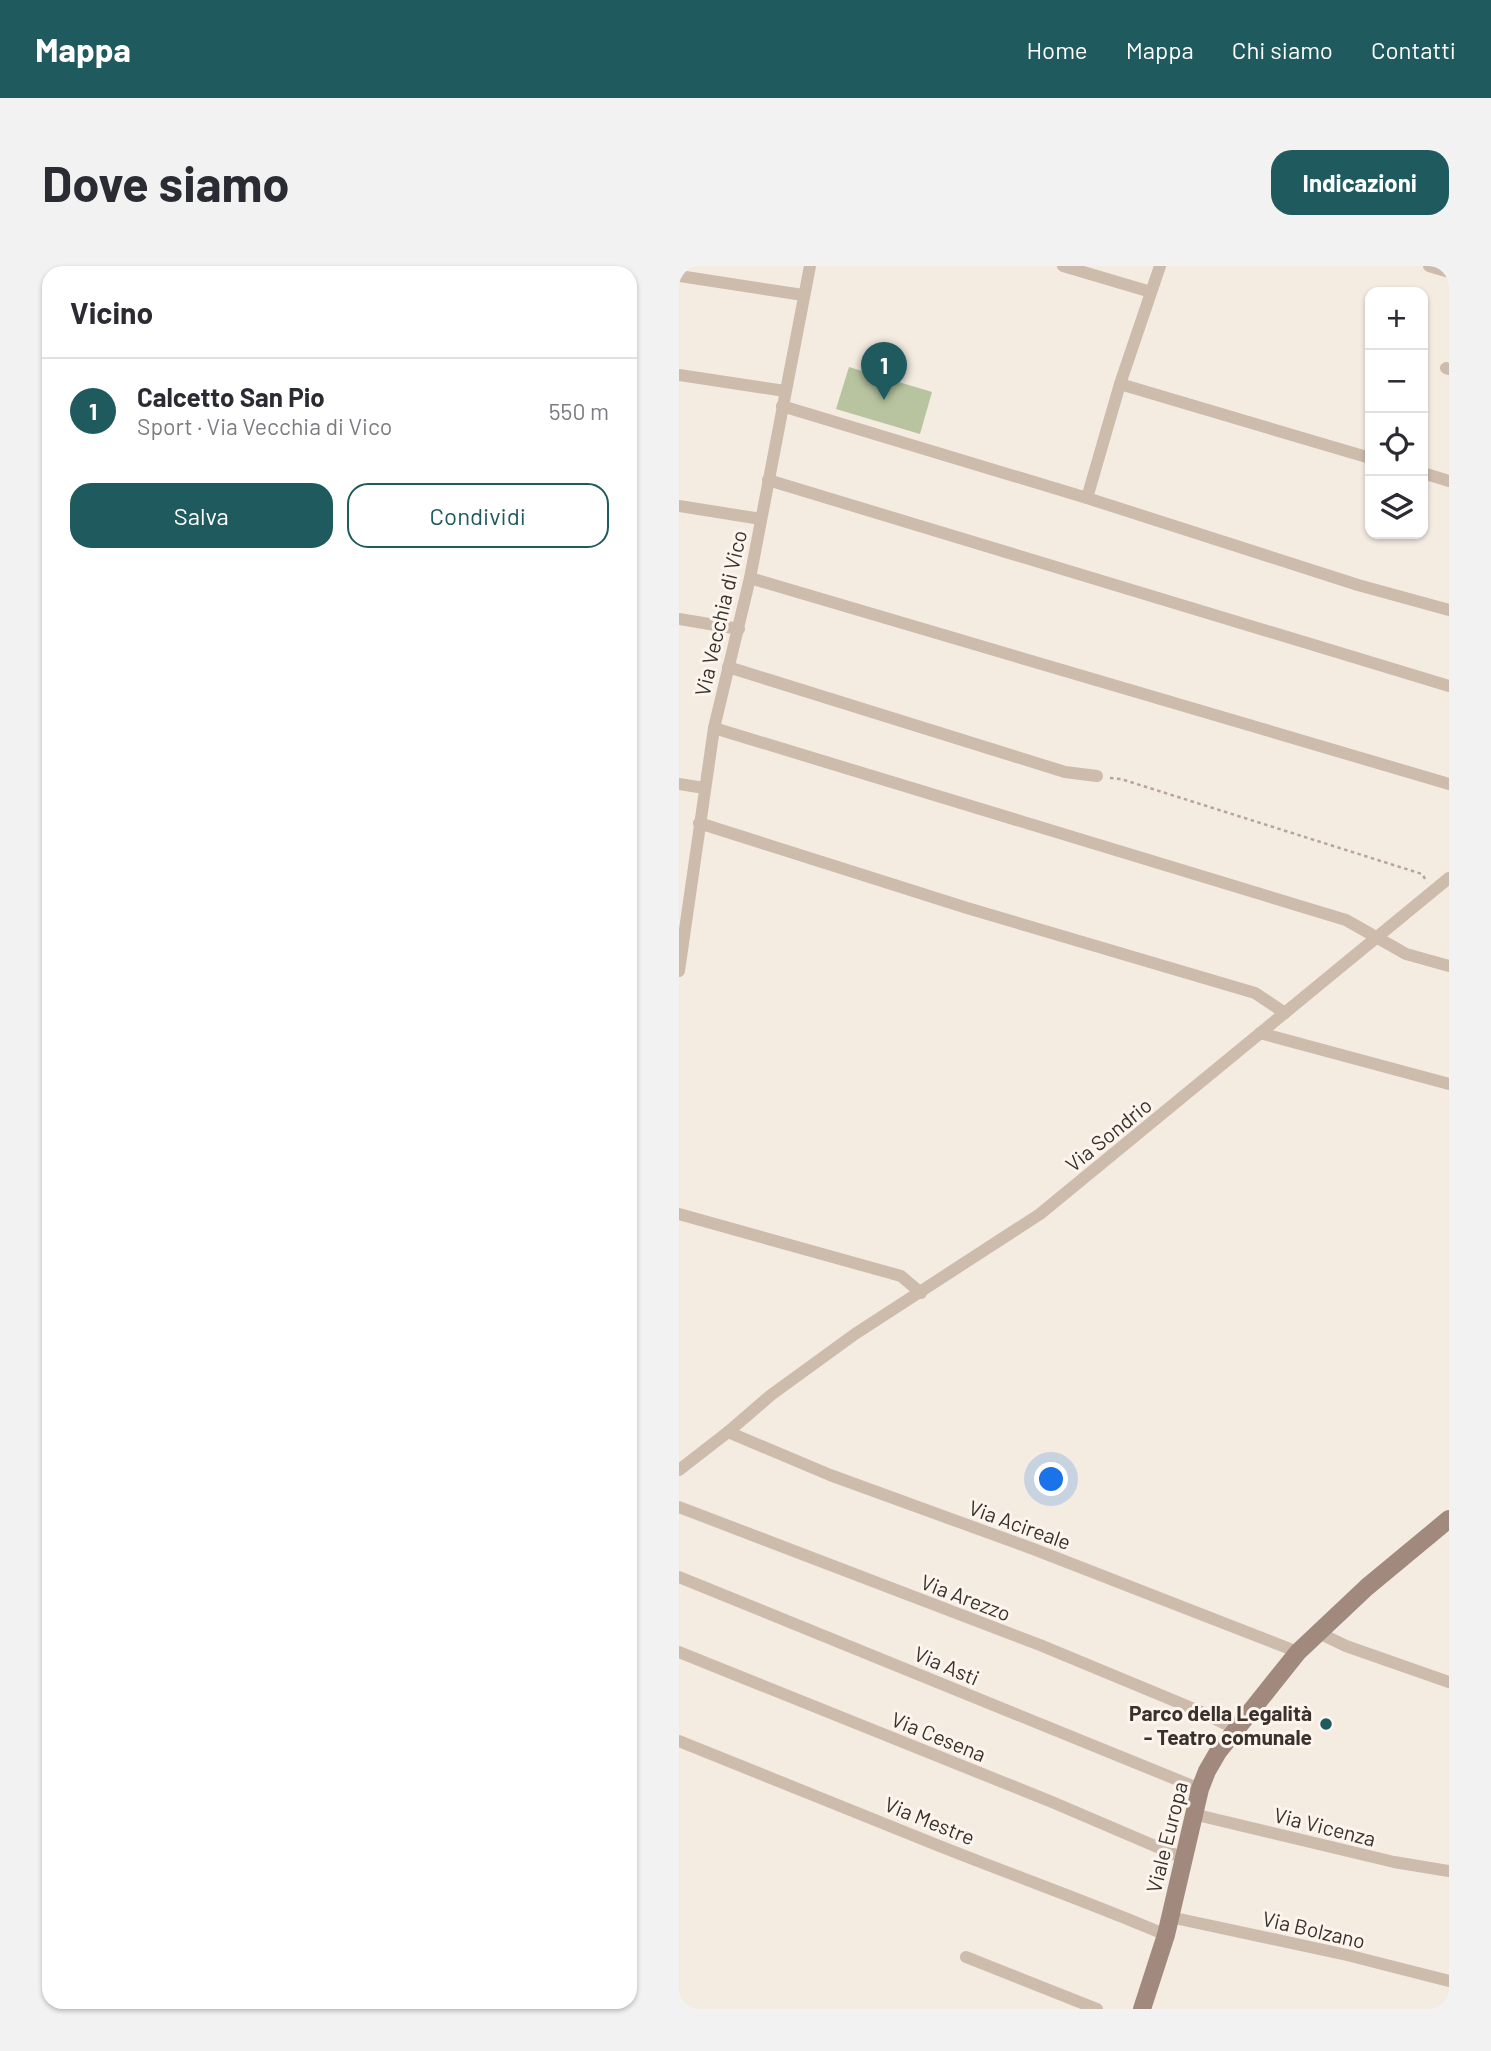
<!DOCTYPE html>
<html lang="it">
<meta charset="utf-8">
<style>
:root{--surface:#fff;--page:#f2f2f3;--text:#2b2b33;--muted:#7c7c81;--line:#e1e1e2;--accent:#1f5a5e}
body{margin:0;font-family:Barlow,sans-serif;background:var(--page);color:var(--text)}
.controls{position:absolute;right:21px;top:21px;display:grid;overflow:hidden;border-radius:14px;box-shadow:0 2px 5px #0004}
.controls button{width:63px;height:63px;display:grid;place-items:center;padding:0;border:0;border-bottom:2px solid var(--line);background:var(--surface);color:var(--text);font:35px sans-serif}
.you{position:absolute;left:373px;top:1214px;width:24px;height:24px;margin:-18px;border:5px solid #fff;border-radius:50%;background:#1a73e8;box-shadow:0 0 0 10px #1a73e833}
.badge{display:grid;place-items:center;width:46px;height:46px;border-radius:50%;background:var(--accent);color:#fff;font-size:23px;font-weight:700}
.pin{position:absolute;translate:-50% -58px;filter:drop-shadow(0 2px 4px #0008)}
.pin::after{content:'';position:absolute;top:37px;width:24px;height:21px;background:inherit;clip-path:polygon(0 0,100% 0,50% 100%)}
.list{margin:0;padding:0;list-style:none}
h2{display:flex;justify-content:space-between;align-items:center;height:91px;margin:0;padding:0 28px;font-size:30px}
h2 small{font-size:23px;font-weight:400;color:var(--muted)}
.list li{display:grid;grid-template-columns:46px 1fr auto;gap:21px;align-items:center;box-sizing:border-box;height:105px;padding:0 28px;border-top:2px solid var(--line)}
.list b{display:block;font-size:26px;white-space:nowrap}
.list p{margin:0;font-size:23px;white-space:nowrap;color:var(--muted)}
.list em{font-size:23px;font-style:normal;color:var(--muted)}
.actions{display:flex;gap:14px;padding:21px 28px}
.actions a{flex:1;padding:16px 0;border:2px solid var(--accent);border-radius:21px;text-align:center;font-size:24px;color:var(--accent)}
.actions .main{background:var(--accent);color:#fff}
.icon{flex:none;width:38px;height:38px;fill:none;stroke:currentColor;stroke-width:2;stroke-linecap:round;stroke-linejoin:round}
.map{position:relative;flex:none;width:770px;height:1743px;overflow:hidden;border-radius:21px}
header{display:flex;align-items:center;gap:42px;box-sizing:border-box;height:98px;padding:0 35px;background:var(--accent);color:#fff}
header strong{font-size:33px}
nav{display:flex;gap:38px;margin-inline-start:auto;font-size:24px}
.intro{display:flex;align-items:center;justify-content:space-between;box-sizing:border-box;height:168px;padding:0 42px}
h1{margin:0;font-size:49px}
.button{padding:18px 32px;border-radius:21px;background:var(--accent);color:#fff;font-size:24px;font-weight:700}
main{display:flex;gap:42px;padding:0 42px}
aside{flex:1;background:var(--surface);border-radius:21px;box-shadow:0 2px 5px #0004}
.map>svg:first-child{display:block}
.green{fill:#b8c4a0}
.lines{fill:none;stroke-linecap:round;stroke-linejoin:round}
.path{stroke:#b9a596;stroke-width:2.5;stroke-dasharray:3.5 3.5;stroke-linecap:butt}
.street{stroke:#cdbbac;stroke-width:12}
.secondary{stroke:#a18a7d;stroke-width:18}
.poi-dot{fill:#1f5a5e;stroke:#fbf5ee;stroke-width:2.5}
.labels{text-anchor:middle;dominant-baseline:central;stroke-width:6;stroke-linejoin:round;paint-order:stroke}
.street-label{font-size:21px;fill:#3b302b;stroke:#fbf5ee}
.poi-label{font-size:21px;font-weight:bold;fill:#3b302b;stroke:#fbf5ee;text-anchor:end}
</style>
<header>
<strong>Mappa</strong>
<nav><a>Home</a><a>Mappa</a><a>Chi siamo</a><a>Contatti</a></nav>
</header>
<div class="intro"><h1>Dove siamo</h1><a class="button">Indicazioni</a></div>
<main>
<aside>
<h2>Vicino<small></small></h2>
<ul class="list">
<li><span class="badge">1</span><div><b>Calcetto San Pio</b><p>Sport · Via Vecchia di Vico</p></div><em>550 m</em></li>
</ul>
<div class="actions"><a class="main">Salva</a><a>Condividi</a></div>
</aside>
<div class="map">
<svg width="770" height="1743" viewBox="0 0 770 1743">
<rect width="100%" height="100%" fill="#f4ebe1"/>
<path class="green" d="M 170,101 L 253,126 L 241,168 L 157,143 Z"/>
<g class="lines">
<path class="path" d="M 431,512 L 442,513 L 743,608 L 748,616"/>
<g class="street">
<path d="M 384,0 L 472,26"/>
<path d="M 750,0 L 770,6"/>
<path d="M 0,10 L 124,29"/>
<path d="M 767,102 L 770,103"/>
<path d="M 0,109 L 106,125"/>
<path d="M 441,118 L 691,192"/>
<path d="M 103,140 L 408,232 L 679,319 L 770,344"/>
<path d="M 744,207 L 770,215"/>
<path d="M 89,214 L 770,420"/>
<path d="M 408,232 L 441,118 L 481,0"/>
<path d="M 0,240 L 82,253"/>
<path d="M 71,312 L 770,518"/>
<path d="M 0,353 L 60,363"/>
<path d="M 49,401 L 386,506 L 418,510"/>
<path d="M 35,462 L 667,654 L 727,688 L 770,700"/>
<path d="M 0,518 L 25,522"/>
<path d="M 20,557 L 288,642 L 576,727 L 606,747"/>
<path d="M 0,705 L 35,462 L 71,312 L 131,0"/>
<path d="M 581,767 L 770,818"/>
<path d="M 0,948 L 222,1010 L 242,1027"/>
<path d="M 49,1166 L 151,1209 L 357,1284 L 619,1386"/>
<path d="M 0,1204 L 49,1166 L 92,1129 L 176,1068 L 361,948 L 770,612"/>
<path d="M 0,1241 L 361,1379 L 520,1445 L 557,1463"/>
<path d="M 0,1311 L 521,1523"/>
<path d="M 640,1367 L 667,1380 L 770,1416"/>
<path d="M 0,1386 L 373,1536 L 504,1592"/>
<path d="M 0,1475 C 83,1508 165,1542 248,1575 C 327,1607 408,1635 487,1669"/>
<path d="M 514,1548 L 715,1596 L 770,1605"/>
<path d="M 491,1651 L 668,1689 L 770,1715"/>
<path d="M 287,1691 L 418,1743"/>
</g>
<path class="secondary" d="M 463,1743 L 487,1669 L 521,1523 L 528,1505 L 539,1486 L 619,1386 L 688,1321 L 770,1253"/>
</g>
<circle class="poi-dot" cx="647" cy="1458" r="7"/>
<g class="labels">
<g class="street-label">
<text transform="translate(41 347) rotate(-77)">Via Vecchia di Vico</text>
<text transform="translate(429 868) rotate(-39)">Via Sondrio</text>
<text transform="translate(341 1258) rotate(20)">Via Acireale</text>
<text transform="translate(287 1331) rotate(21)">Via Arezzo</text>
<text transform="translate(268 1399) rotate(23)">Via Asti</text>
<text transform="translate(260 1470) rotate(22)">Via Cesena</text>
<text transform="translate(251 1554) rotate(22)">Via Mestre</text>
<text transform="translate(646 1560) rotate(14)">Via Vicenza</text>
<text transform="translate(487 1571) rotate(-76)">Viale Europa</text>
<text transform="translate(635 1663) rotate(13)">Via Bolzano</text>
</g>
<g class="poi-label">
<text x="633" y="1446">Parco della Legalità<tspan x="633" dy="24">- Teatro comunale</tspan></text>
</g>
</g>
</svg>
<div class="controls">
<button>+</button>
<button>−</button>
<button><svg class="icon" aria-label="locate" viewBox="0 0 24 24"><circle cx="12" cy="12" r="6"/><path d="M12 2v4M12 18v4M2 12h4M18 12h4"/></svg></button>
<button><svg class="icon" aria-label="layers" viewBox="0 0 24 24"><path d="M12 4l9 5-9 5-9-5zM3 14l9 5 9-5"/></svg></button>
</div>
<div class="you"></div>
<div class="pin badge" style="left:205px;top:134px">1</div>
</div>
</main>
